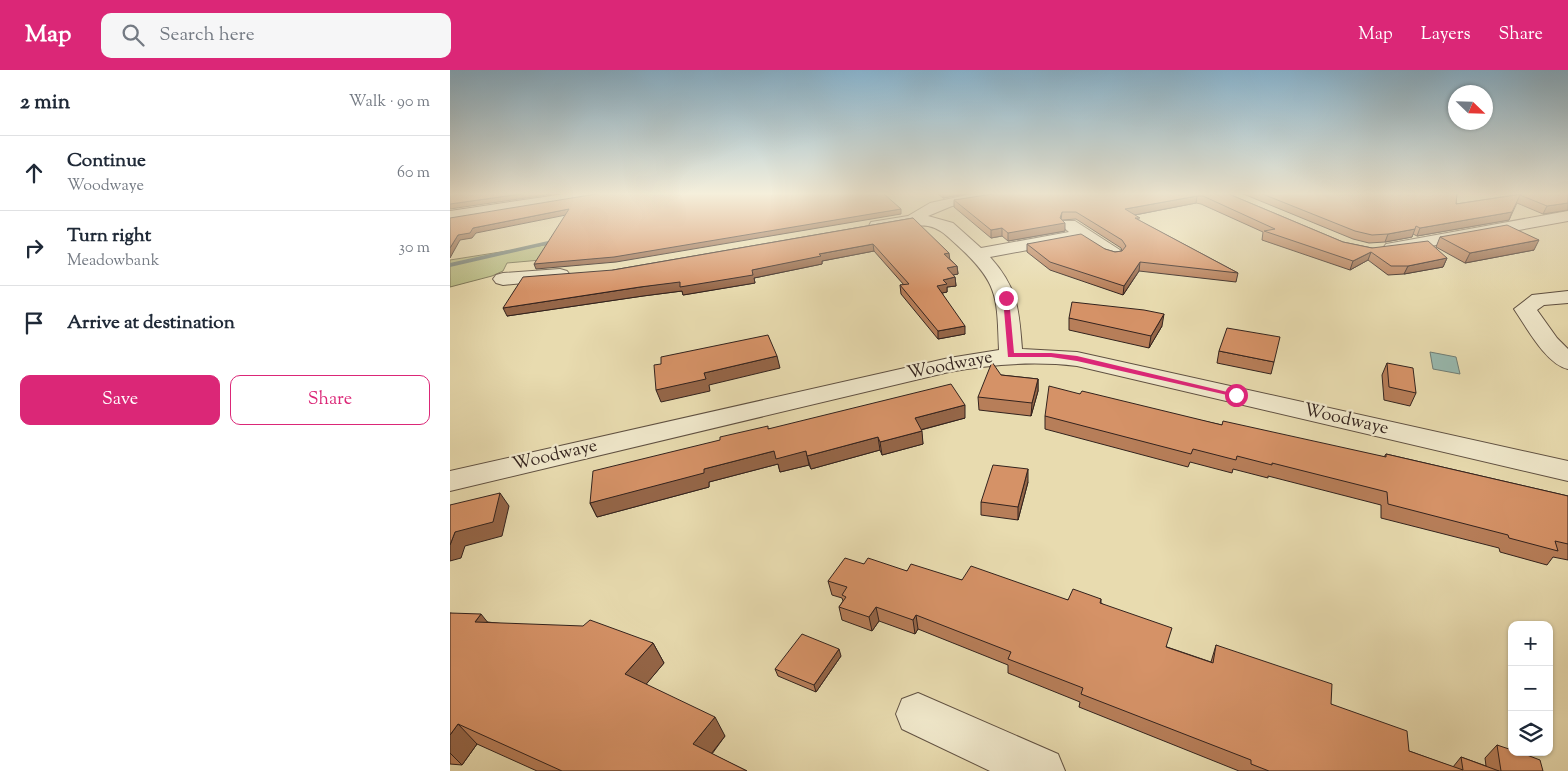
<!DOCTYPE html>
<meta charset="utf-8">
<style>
:root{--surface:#fff;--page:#f6f6f7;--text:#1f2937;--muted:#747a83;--line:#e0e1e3;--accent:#db2777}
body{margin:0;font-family:"Sorts Mill Goudy",serif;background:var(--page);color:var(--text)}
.controls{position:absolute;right:15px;bottom:15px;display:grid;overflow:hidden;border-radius:10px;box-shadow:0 1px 4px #0004}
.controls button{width:45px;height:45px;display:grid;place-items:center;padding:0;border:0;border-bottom:1px solid var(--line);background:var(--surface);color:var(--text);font:25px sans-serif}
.compass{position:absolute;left:998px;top:15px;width:45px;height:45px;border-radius:50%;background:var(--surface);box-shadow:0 1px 4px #0004;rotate:113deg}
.stop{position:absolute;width:15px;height:15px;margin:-11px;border:4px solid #db2777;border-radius:50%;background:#fff}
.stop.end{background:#db2777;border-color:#fff;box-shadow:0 1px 5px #0008}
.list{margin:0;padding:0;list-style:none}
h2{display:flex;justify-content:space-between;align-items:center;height:65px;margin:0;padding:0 20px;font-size:21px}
h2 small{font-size:16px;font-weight:400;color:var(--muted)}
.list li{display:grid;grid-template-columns:32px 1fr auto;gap:15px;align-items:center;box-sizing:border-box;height:75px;padding:0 20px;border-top:1px solid var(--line)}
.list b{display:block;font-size:19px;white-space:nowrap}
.list p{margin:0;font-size:16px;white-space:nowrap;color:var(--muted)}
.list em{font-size:16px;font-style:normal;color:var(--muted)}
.actions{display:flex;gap:10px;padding:15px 20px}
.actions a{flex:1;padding:11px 0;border:1px solid var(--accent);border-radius:10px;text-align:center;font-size:18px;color:var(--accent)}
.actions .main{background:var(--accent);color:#fff}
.icon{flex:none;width:28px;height:28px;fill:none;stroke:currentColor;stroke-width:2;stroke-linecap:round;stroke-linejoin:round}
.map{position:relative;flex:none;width:1118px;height:701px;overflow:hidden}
header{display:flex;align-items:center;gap:30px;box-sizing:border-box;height:70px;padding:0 25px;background:var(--accent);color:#fff}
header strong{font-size:24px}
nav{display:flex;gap:28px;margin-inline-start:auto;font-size:18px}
.search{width:350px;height:45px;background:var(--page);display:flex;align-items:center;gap:12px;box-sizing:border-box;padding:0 18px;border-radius:10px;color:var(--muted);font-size:19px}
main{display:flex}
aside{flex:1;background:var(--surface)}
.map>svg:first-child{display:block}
.green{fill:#babf87;stroke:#767152}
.water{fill:#98bab0;stroke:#707e76}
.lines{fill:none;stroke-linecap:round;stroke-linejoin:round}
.stream{fill:#707e76;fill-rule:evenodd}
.minor-casing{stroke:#605142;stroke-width:2}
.secondary-casing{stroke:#33231e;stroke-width:2}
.minor{fill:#f0e8cb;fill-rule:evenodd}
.secondary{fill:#f0e8cb;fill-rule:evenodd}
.wall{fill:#b77e59;stroke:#33231e}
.shaded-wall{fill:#956648;stroke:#33231e}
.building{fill:#d59267;stroke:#33231e}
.route{fill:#db2777}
.labels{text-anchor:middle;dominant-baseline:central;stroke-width:4.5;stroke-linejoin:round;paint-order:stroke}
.street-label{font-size:18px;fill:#33231e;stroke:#f0e8cb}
</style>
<header>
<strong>Map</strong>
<div class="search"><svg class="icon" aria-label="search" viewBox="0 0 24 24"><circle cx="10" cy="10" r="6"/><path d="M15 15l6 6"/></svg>Search here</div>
<nav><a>Map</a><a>Layers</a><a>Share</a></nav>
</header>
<main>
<aside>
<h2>2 min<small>Walk · 90 m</small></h2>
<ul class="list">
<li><svg class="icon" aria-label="ahead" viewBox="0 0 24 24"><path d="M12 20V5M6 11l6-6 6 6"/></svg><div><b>Continue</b><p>Woodwaye</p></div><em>60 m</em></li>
<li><svg class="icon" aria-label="right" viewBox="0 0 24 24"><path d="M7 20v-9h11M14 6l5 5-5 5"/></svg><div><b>Turn right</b><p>Meadowbank</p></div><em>30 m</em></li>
<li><svg class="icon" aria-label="arrive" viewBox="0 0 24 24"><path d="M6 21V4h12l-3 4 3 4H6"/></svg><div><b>Arrive at destination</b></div></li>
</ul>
<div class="actions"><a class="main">Save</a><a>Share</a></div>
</aside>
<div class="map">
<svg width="1118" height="701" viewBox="0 0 1118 701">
<rect width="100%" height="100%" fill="#e8dbaf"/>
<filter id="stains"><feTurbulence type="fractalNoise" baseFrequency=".004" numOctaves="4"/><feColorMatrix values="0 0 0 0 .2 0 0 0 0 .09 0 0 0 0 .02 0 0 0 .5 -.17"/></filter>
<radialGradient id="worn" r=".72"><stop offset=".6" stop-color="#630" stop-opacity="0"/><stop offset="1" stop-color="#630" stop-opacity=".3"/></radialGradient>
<path class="green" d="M 101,174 L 91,190 L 57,193 L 53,201 L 42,206 L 0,217 L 0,190 Z"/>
<path class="water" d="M 980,282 L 1006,287 L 1010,304 L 983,299 Z"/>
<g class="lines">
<path class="stream" d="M 107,169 L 110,171 L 109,172 L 0,197 L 0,193 Z"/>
<g class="minor-casing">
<g id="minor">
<path d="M 526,123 L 564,123 L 562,126 L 557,127 L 502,136 L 478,146 L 503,153 L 531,178 L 619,162 L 611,155 L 613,151 L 625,151 L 670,180 L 673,184 L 670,188 C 656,191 643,178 631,170 L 540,187 C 568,218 569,240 572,279 L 627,282 L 1118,391 L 1118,411 L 627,296 C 584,291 542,294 499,302 L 0,421 L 0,401 L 499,288 L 549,280 C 547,227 549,213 507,175 C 498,167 490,158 478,156 C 459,153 439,164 421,160 L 419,156 L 421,152 L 458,146 L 480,133 Z"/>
<path d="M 1118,141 L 1118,151 L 942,183 L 936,182 L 933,178 L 936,174 L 942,173 Z"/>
<path d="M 110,199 L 117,201 L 120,205 L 117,209 L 53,215 L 46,213 L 43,209 L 46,205 L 53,203 Z"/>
<path d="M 1118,221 L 1118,233 L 1094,235 L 1087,240 L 1107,268 L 1118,279 L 1118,299 C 1096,294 1077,258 1064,239 L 1082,225 Z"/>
<path d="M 468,623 L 608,684 L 615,701 L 540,701 L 452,659 L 446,644 L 452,629 Z"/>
</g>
</g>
<g class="secondary-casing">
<path id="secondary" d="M 121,123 L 155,123 L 153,126 L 148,127 L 0,151 L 0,141 Z"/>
</g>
<use href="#minor" class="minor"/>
<use href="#secondary" class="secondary"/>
</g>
<g class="wall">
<path d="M 487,123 L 519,123 L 493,128 Z"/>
<path d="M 791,123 L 1007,123 L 1006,134 L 1079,123 L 1118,123 L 1118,140 L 1093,144 L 1067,133 L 1059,150 L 967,166 L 963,164 L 962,167 L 935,172 L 919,173 L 903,169 Z"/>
<path d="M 781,125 L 893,172 L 922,178 L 997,188 L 993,197 L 954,204 L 938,205 L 918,190 L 900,200 L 812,170 L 813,162 L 751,134 L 746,133 L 685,145 L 690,151 L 788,203 L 786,212 L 689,201 L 673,225 L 600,200 L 577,182 L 577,174 L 655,179 L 665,182 L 672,181 L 671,178 L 626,149 L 612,150 L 615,161 L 558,171 L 552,166 L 541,168 L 504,137 L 504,130 Z"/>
<path d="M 463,148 L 500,189 L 507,196 L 508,204 L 503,205 L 505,207 L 506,216 L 497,217 L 497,222 L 492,223 L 515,264 L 488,269 L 451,224 L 450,215 L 454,215 L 424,181 L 372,191 L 372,194 L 304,208 L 305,213 L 233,225 L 232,221 L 193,226 L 57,246 L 163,200 Z"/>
<path d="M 990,167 L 1084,180 L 1015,193 L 986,177 Z"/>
<path d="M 619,248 L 712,256 L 699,278 L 619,260 Z"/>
<path d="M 769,281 L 824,292 L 821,304 L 767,293 Z"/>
<path d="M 937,293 L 966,323 L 960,336 L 934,330 L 932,305 Z"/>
<path d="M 551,305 L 588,309 L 588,321 L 581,346 L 529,340 L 528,327 Z"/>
<path d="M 630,324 L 772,355 L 934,387 L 936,384 L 1118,426 L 1118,490 L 1103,487 L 1097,495 L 1050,482 L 1049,478 L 931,448 L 931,435 L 818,406 L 818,408 L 783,399 L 782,403 L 740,392 L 738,397 L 595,359 L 595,346 Z"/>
<path d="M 515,348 L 471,360 L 473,374 L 432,385 L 430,380 L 361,399 L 359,395 L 330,402 L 328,394 L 259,412 L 259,417 L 147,447 L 140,433 L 318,359 Z"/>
<path d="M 578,412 L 568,450 L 531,445 L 531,432 Z"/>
<path d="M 414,494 L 512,510 L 618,530 L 651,529 L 651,533 L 717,577 L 761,592 L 766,575 L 881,634 L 959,681 L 1003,697 L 1011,687 L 1036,696 L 1035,688 L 1047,675 L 1093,701 L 789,701 L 629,637 L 630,632 L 558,603 L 558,595 L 468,559 L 465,564 L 429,551 L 422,561 L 392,550 L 389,537 L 393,531 L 392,528 L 382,525 L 378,511 Z"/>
<path d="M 0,543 L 38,552 L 203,573 L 214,593 L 196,614 L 275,666 L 262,684 L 297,701 L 87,701 L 27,674 L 12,695 L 0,694 Z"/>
<path d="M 391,586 L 366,622 L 328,606 L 325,599 Z"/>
</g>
<g class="shaded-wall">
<path d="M 78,123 L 110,123 L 0,139 L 0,134 Z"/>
<path d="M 493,123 L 519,123 L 493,128 Z"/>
<path d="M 747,126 L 746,133 L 674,147 L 675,139 Z"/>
<path d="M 1118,133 L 1118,140 L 1093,144 L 1097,136 Z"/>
<path d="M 119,139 L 121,144 L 26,163 L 22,168 L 10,170 L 0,188 L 0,178 L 8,165 L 23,158 Z"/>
<path d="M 451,139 L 451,144 L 166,192 L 86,199 L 84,194 Z"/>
<path d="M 612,142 L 611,150 L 615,153 L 615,161 L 558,171 L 558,163 L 610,148 Z"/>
<path d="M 1062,142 L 1059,150 L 967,166 L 970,158 Z"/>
<path d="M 552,158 L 552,166 L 541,168 L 541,160 Z"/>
<path d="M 965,159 L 962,167 L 935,172 L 938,164 Z"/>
<path d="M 1089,170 L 1084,180 L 1015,193 L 1020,183 Z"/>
<path d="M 423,174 L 424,181 L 372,191 L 372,194 L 304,208 L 305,213 L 233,225 L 232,221 L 193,226 L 57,246 L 53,238 L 302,200 L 369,184 Z"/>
<path d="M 921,182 L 918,190 L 900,200 L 903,191 Z"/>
<path d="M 499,183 L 500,191 L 494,184 Z"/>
<path d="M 997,188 L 993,197 L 954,204 L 958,196 Z"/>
<path d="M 690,192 L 689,201 L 673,225 L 674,216 Z"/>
<path d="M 507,196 L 508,204 L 498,206 L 497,198 Z"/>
<path d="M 505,207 L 506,216 L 497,217 L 497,222 L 488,224 L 487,216 L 493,210 Z"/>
<path d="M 714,244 L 712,256 L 699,278 L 701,266 Z"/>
<path d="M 515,256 L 515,264 L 488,269 L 488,261 Z"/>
<path d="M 327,286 L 330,298 L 259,315 L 260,321 L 211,332 L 206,320 L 254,303 Z"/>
<path d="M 588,309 L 588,321 L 581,346 L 582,333 Z"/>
<path d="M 515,335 L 515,348 L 466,361 L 465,348 Z"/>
<path d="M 472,361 L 473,374 L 432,385 L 430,372 Z"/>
<path d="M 428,367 L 430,380 L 361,399 L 357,386 Z"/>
<path d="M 324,381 L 356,381 L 359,395 L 330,402 L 328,394 L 259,412 L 259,417 L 147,447 L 140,433 L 254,399 Z"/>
<path d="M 578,399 L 578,412 L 568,450 L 568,437 Z"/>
<path d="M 50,423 L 59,436 L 52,466 L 15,476 L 11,488 L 0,491 L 0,475 L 5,462 Z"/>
<path d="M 426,537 L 429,551 L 422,561 L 419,547 Z"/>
<path d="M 31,544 L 47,564 L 25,552 Z"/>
<path d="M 466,545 L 468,559 L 465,564 L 463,550 Z"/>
<path d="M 203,573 L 214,593 L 188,624 L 175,604 Z"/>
<path d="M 389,579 L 391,586 L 366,622 L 364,615 Z"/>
<path d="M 265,647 L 275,666 L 254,693 L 243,674 Z"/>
<path d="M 8,654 L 27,674 L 12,695 L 0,683 L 0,665 Z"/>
</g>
<g class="building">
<path d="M 0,123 L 78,123 L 0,134 Z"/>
<path d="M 152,123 L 433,123 L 451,139 L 164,187 L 84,194 L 119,139 L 23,158 L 20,163 L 8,165 L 0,178 L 0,148 Z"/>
<path d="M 549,123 L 778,123 L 781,125 L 893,172 L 922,178 L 978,171 L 997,188 L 958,196 L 941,196 L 921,182 L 903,191 L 814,161 L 825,159 L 753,126 L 747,126 L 675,139 L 690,148 L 685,148 L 788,203 L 690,192 L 674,216 L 600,192 L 577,174 L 631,164 L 655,179 L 665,182 L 672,181 L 676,176 L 672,170 L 626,142 L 612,142 L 610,148 L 615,153 L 558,163 L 552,158 L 541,160 L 504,130 Z"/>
<path d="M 810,123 L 1007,123 L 1006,134 L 1079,123 L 1118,123 L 1118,133 L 1097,136 L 1070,125 L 1062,142 L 970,158 L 966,156 L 965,159 L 938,164 L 922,165 L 905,161 Z"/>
<path d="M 463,148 L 499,183 L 494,184 L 507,196 L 497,198 L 505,207 L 493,210 L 497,214 L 487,216 L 515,256 L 488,261 L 450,215 L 459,214 L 423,174 L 369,184 L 371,186 L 302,200 L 303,205 L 230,217 L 230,212 L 190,217 L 53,238 L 73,207 L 163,200 Z"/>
<path d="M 1057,155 L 1089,170 L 1020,183 L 990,167 Z"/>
<path d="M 622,232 L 694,240 L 714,244 L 701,266 L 619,248 Z"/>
<path d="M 777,258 L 830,267 L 824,292 L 769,281 Z"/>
<path d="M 318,265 L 327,286 L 254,303 L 256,309 L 206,320 L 204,295 L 211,294 L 211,287 Z"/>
<path d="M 542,292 L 551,305 L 588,309 L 582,333 L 528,327 Z"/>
<path d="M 937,293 L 963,298 L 966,323 L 939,317 Z"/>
<path d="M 501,314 L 515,335 L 465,348 L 472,361 L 430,372 L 428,367 L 357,386 L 356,381 L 326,389 L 324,381 L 254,399 L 254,403 L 140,433 L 143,401 L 270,370 L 270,367 L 318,356 L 318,359 Z"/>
<path d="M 599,316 L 630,324 L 632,321 L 772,355 L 773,351 L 936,387 L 936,384 L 1118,426 L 1118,474 L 1105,471 L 1108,481 L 1059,468 L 1058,465 L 938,434 L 937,422 L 822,393 L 822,395 L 787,386 L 786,390 L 743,379 L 741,384 L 595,346 Z"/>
<path d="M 543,395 L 578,399 L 568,437 L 531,432 Z"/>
<path d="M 50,423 L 43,452 L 5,462 L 0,475 L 0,435 Z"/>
<path d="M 395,488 L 414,494 L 418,488 L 457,501 L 461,494 L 512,510 L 521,496 L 618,530 L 623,519 L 651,529 L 650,533 L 722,558 L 716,577 L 763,593 L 766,575 L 882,614 L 881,634 L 957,661 L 959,681 L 1013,700 L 1011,687 L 1049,701 L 819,701 L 801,694 L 801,690 L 631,624 L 633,618 L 558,589 L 561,582 L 466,545 L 463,550 L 426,537 L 419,547 L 389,537 L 396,527 L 392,525 L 397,517 L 378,511 Z"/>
<path d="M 0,543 L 31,544 L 25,552 L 133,556 L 140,550 L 203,573 L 175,604 L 265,647 L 243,674 L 297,701 L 112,701 L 8,654 L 0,665 Z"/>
<path d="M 352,564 L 389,579 L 364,615 L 325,599 Z"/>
<path d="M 1047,675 L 1062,680 L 1062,682 L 1069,682 L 1090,690 L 1093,701 L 1051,701 Z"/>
</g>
<linearGradient id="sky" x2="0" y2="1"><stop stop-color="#88b6d2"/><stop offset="0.56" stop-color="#f5efdb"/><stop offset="1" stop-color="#f5efdb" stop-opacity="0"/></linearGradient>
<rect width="1118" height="221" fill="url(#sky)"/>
<path class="route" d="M 556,227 L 559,228 L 564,283 L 601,283 L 627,286 L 790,325 L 786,327 L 627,291 L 601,287 L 558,287 L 553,228 Z"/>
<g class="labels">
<g class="street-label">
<text transform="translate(500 296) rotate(-11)">Woodwaye</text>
<text transform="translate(896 350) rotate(13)">Woodwaye</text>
<text transform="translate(105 386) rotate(-13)">Woodwaye</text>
</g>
</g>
<rect width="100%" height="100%" filter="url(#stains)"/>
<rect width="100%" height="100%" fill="url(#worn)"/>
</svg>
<div class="controls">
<button>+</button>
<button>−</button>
<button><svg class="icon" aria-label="layers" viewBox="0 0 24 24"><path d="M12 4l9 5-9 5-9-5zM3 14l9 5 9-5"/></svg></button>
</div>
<svg class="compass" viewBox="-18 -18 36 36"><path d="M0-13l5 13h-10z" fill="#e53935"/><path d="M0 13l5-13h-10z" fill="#747a83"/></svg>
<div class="stop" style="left:786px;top:325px"></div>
<div class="stop end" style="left:556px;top:228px"></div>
</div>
</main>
